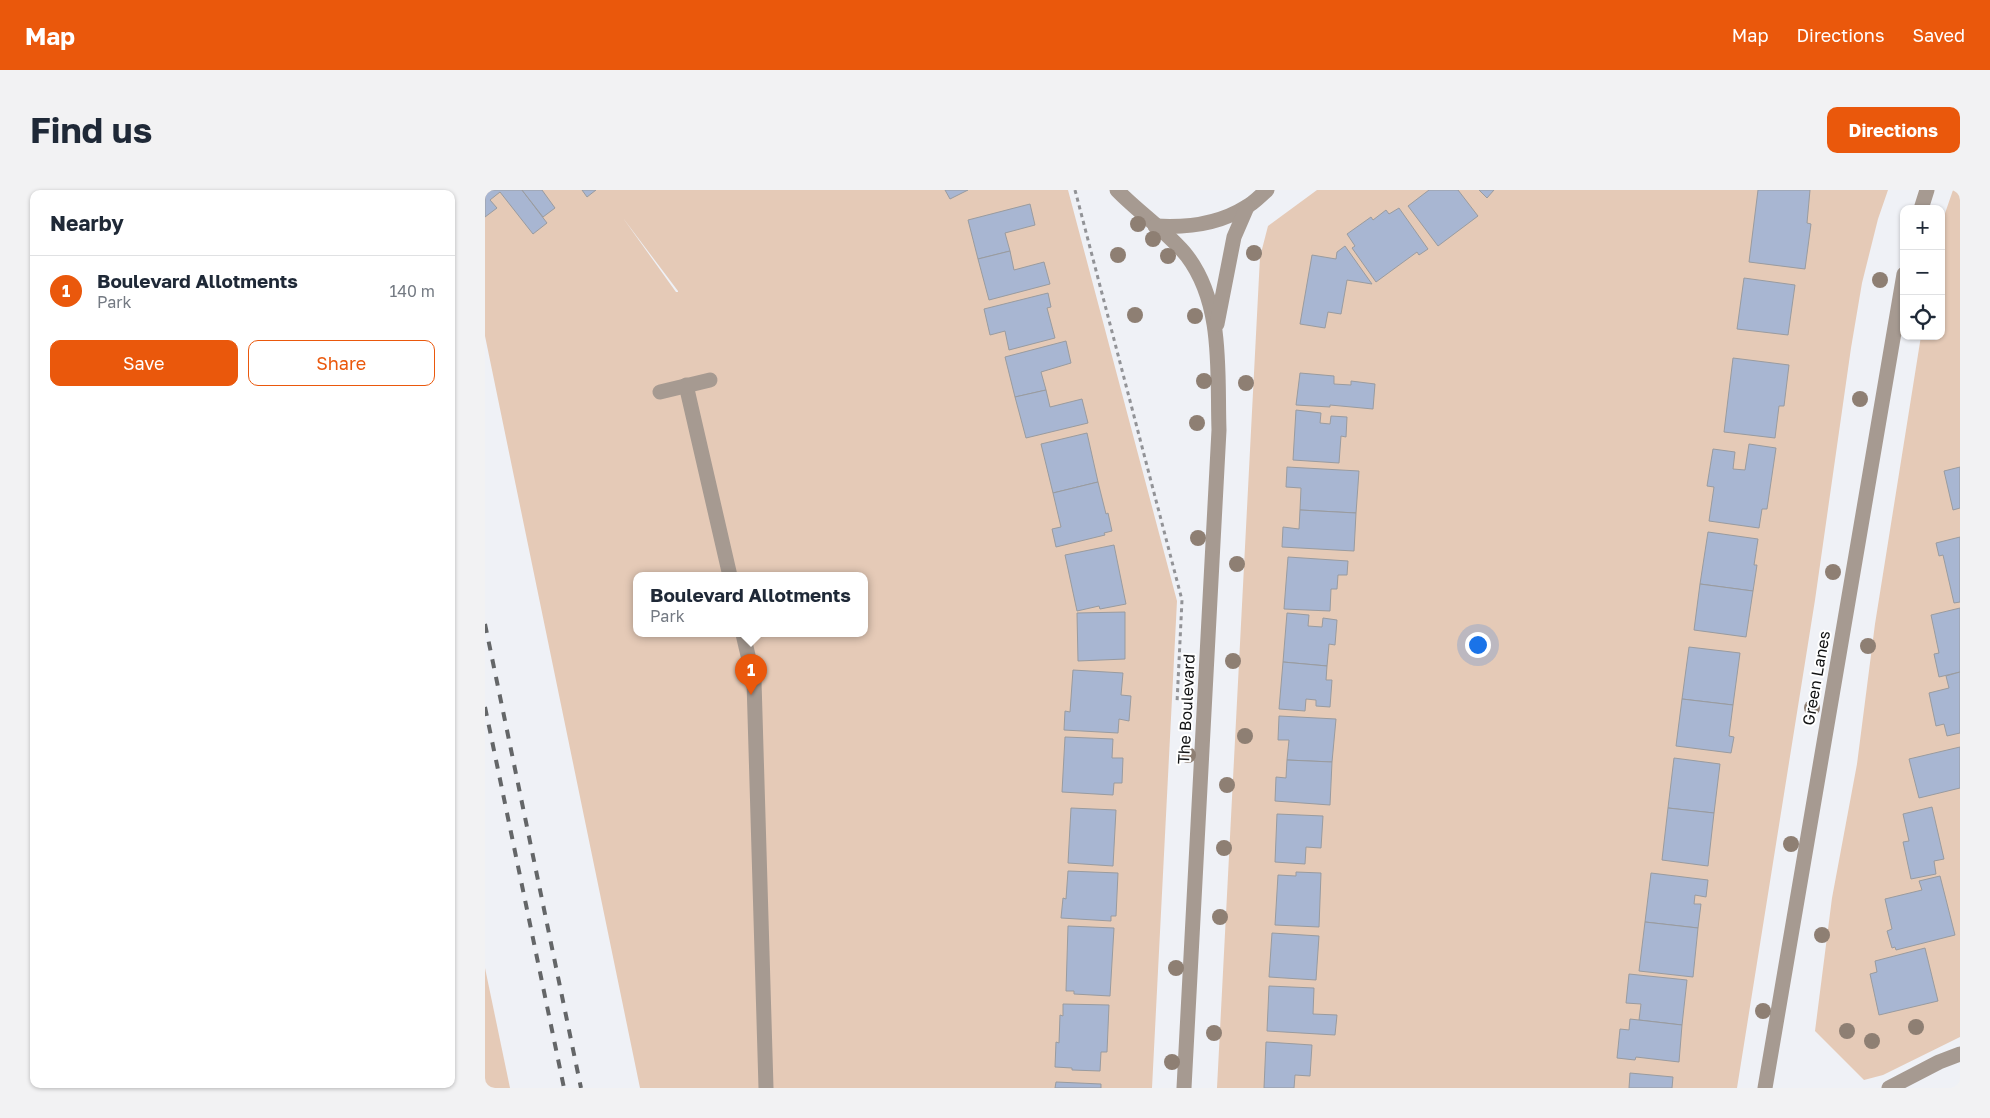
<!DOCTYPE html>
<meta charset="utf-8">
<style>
:root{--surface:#fff;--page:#f2f2f3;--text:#1f2937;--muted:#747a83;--line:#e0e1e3;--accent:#ea580c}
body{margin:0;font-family:"Golos Text",sans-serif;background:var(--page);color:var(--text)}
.controls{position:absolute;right:15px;top:15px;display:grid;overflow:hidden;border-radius:10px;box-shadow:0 1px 4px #0004}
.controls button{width:45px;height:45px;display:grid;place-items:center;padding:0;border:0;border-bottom:1px solid var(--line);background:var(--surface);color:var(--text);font:25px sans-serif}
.you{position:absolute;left:992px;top:454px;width:18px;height:18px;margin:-12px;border:4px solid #fff;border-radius:50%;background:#1a73e8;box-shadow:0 0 0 8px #1a73e833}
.badge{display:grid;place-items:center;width:32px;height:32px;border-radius:50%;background:var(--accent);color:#fff;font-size:16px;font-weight:700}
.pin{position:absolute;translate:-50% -41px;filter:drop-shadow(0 1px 2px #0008)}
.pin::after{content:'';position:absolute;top:26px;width:18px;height:15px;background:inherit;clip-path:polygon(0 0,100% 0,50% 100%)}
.popup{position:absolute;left:148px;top:382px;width:235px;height:65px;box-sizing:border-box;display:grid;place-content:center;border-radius:10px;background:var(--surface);filter:drop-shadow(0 1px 4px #0005);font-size:16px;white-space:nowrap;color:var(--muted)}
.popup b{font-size:19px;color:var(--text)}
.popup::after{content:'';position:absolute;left:50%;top:100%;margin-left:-10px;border:10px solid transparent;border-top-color:var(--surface)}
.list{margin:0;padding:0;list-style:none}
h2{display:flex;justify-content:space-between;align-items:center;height:65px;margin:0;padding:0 20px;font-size:21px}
h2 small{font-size:16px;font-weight:400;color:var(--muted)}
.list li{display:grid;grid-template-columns:32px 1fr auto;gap:15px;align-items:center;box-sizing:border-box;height:70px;padding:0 20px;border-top:1px solid var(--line)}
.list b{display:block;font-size:19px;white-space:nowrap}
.list p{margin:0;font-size:16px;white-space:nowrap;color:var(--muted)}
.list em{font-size:16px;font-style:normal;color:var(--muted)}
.actions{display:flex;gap:10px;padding:15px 20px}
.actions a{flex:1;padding:11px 0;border:1px solid var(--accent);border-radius:10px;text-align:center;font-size:18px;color:var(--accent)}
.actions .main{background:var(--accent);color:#fff}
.icon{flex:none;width:28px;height:28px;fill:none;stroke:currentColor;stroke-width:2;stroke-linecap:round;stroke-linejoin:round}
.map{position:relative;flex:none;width:1475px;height:898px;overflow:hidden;border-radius:10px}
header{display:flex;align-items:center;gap:30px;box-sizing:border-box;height:70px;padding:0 25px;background:var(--accent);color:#fff}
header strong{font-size:24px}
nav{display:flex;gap:28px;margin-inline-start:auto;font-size:18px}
.intro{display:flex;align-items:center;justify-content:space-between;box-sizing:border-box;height:120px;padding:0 30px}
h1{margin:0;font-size:35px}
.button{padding:12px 22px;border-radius:10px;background:var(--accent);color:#fff;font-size:18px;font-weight:700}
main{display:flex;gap:30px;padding:0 30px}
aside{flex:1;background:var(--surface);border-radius:10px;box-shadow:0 1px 4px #0004}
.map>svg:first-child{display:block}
.green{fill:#e5cab7;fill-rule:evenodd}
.building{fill:#a8b6d2;stroke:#999b9f}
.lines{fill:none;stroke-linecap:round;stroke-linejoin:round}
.path{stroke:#929397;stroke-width:3;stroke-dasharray:4 4;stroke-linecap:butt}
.lane{stroke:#a69a91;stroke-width:15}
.street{stroke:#a69a91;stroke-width:15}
.rail{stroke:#646668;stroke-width:4;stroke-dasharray:9 9;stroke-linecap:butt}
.tree{fill:#8e7f73}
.labels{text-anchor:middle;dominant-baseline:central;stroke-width:4;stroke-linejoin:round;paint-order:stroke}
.street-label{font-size:16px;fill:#111213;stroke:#fff}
</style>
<header>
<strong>Map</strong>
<nav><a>Map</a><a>Directions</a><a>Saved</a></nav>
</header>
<div class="intro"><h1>Find us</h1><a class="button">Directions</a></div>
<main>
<aside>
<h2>Nearby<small></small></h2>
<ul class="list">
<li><span class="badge">1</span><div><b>Boulevard Allotments</b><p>Park</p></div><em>140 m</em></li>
</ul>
<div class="actions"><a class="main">Save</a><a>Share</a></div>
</aside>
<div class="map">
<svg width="1475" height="898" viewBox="0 0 1475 898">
<rect width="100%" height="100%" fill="#eff1f6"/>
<g class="green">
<path d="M 0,0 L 583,0 L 692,411 L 667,898 L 155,898 L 0,146 ZM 138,28 L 193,101 L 193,102 L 191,102 ZM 152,386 L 380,386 L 380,444 L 152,444 Z"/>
<path d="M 832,0 L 1403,0 L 1393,29 L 1377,93 L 1366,158 L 1330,410 L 1252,898 L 732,898 L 775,67 L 783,36 Z"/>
<path d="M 1468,0 L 1475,0 L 1475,847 L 1398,885 L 1379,890 L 1330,841 L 1347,708 L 1372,574 L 1390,434 L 1436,146 L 1456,146 L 1456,35 Z"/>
<path d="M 0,778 L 25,898 L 0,898 Z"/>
</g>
<g class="building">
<path d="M 0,0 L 37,0 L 62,33 L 48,44 L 15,2 L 5,10 L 12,18 L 0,27 Z"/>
<path d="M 37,0 L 57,0 L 70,18 L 58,27 Z"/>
<path d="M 97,0 L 111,0 L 102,7 Z"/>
<path d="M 460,0 L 483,0 L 465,9 Z"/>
<path d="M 944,0 L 973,0 L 993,26 L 953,56 L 923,16 Z"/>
<path d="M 994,0 L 1009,0 L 1002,8 Z"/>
<path d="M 1273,0 L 1325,0 L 1322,33 L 1326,34 L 1320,79 L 1264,72 Z"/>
<path d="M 545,14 L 550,35 L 520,43 L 525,61 L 493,69 L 483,30 Z"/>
<path d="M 914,18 L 943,59 L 934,65 L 932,62 L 891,92 L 867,58 L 870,56 L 862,44 L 886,27 L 888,30 L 901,20 L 904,24 Z"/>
<path d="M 860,56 L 887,94 L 862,90 L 856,124 L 843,122 L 840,138 L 815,134 L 827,65 L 851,69 L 852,62 Z"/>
<path d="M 525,61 L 529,80 L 559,72 L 565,94 L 504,110 L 493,69 Z"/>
<path d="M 1259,88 L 1310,95 L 1303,145 L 1252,139 Z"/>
<path d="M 563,103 L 566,117 L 562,118 L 570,148 L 524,160 L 520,141 L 505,145 L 499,119 Z"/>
<path d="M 581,151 L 586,173 L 556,182 L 561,200 L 530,207 L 520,167 Z"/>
<path d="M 1248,168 L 1304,175 L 1299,216 L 1294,216 L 1290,248 L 1239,242 Z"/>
<path d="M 815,183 L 849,186 L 849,194 L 866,195 L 866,191 L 890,194 L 888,219 L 845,215 L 845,217 L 811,215 Z"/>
<path d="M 561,200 L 565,217 L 597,209 L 603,233 L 541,248 L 530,207 Z"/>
<path d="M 811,220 L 836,223 L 835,233 L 845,234 L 846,226 L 862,227 L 861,247 L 856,246 L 854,273 L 808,270 Z"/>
<path d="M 602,243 L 613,292 L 568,303 L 556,254 Z"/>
<path d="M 1264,254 L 1291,258 L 1282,319 L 1277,319 L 1274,338 L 1224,331 L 1229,297 L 1222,296 L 1228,259 L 1250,262 L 1248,279 L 1260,280 Z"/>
<path d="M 802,277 L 874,281 L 871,323 L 815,320 L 816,298 L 801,297 Z"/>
<path d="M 1475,277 L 1475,318 L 1468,320 L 1459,281 Z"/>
<path d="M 613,292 L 621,324 L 623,323 L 627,341 L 619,343 L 620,345 L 571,357 L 567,339 L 576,337 L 568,303 Z"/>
<path d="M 815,320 L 871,323 L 869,361 L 797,357 L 798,337 L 814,339 Z"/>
<path d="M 1223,342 L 1273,349 L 1269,375 L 1272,375 L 1268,401 L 1215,394 Z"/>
<path d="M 1475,347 L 1475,412 L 1469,413 L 1458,365 L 1454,366 L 1451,353 Z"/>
<path d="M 629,355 L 641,414 L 615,419 L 614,416 L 592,421 L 580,365 Z"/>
<path d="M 803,367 L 863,371 L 862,385 L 853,385 L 852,399 L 846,399 L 845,421 L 799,419 Z"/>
<path d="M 1215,394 L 1268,401 L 1261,447 L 1209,440 Z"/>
<path d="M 1475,418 L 1475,482 L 1454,487 L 1449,464 L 1454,463 L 1446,425 Z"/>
<path d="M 640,422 L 640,469 L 593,471 L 592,423 Z"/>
<path d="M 802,423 L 824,425 L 823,436 L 837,437 L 838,428 L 852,430 L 850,455 L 844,454 L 842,476 L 798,472 Z"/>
<path d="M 1204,457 L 1255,463 L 1248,515 L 1197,509 Z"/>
<path d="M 798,472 L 842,476 L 841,490 L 847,490 L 845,517 L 831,516 L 831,510 L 821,509 L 820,521 L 794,519 Z"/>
<path d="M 588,480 L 638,483 L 636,505 L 646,506 L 644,531 L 634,529 L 633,543 L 579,540 L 580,521 L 585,522 Z"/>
<path d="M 1475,482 L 1475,543 L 1462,546 L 1459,534 L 1451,536 L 1444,503 L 1464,498 L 1461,486 Z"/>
<path d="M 1197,509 L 1248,515 L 1244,546 L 1249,547 L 1246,563 L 1191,556 Z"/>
<path d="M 794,526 L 851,529 L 847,572 L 802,570 L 804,550 L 793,550 Z"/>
<path d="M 580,547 L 628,549 L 627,568 L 638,568 L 637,593 L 629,593 L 628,605 L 577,602 Z"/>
<path d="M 1475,557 L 1475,598 L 1434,608 L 1424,569 Z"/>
<path d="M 1189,568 L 1235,574 L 1229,623 L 1183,618 Z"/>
<path d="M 802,570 L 847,572 L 845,615 L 790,611 L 791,587 L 801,588 Z"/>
<path d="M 1447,617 L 1459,669 L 1449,671 L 1451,684 L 1426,689 L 1418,652 L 1424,651 L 1418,624 Z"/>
<path d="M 586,618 L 631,620 L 628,676 L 583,673 Z"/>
<path d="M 1183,618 L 1229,623 L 1223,676 L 1177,670 Z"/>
<path d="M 792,624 L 838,626 L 836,658 L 821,657 L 820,674 L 790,672 Z"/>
<path d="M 583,681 L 633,683 L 631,726 L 626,726 L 626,731 L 576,728 L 578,708 L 581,709 Z"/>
<path d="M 811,682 L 836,683 L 834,737 L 790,735 L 793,685 L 811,686 Z"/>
<path d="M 1166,683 L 1223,690 L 1221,707 L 1210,705 L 1209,714 L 1216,714 L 1213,738 L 1160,732 Z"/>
<path d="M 1455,686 L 1470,745 L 1411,760 L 1410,757 L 1407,758 L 1402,741 L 1407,739 L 1400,709 L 1437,700 L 1434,691 Z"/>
<path d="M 1160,732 L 1213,738 L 1208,787 L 1154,781 Z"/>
<path d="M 583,736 L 629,738 L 625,806 L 589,804 L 589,801 L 581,801 Z"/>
<path d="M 787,743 L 834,746 L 831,790 L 784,787 Z"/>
<path d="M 1440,758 L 1453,811 L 1394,825 L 1385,784 L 1392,782 L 1390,771 Z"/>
<path d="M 1144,784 L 1202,790 L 1197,835 L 1154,830 L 1156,814 L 1141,813 Z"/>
<path d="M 784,796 L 829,798 L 828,824 L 852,825 L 850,845 L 782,841 Z"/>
<path d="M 578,814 L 624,815 L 622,862 L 616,862 L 615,881 L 587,880 L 587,878 L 570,877 L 571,852 L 574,853 L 575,825 L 578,826 Z"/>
<path d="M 1145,829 L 1197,835 L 1194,872 L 1151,867 L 1150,870 L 1132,868 L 1135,839 L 1144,840 Z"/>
<path d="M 781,852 L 827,855 L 825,886 L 810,885 L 809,898 L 779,898 Z"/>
<path d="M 1145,883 L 1188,887 L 1187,898 L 1144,898 Z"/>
<path d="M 571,892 L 616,894 L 616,898 L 570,898 Z"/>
</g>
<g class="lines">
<path class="path" d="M 590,0 L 697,410 L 692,513"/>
<g class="lane">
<path d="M 201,195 L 245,386"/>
<path d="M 175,202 L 225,190"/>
<path d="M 258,444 L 269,491 L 281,898"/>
</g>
<g class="street">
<path d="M 632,0 C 653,22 684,43 702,66 C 739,115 732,183 734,240 L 699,898"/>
<path d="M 1436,19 L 1442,0"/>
<path d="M 670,36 C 701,38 734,34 761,17 C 769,13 775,6 782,0"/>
<path d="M 732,134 L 749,47 L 762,17"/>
<path d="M 1280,898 L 1419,84"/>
<path d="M 1404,898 L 1454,872 L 1475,864"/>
</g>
<g class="rail">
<path d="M 0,434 L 96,898"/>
<path d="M 0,517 L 79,898"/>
</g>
</g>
<g class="tree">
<circle cx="653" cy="34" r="8"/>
<circle cx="668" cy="49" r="8"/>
<circle cx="769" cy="63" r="8"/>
<circle cx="633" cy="65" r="8"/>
<circle cx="683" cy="66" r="8"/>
<circle cx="1395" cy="90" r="8"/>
<circle cx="650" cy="125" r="8"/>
<circle cx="710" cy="126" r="8"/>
<circle cx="719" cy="191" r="8"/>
<circle cx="761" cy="193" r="8"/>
<circle cx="1375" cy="209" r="8"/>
<circle cx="712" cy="233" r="8"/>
<circle cx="713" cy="348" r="8"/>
<circle cx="752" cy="374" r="8"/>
<circle cx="1348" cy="382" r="8"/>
<circle cx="1383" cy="456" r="8"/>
<circle cx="748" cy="471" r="8"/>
<circle cx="1327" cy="518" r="8"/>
<circle cx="760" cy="546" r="8"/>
<circle cx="703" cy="565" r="8"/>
<circle cx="742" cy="595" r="8"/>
<circle cx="1306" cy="654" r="8"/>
<circle cx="739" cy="658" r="8"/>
<circle cx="735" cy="727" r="8"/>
<circle cx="1337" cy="745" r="8"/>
<circle cx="691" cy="778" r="8"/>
<circle cx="1278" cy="821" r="8"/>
<circle cx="1431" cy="837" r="8"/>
<circle cx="1362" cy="841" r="8"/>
<circle cx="729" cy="843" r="8"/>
<circle cx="1387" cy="851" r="8"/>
<circle cx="687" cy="872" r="8"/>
</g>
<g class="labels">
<g class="street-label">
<text transform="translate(1331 488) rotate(-80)">Green Lanes</text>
<text transform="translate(701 519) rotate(-87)">The Boulevard</text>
</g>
</g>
</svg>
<div class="controls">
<button>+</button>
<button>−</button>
<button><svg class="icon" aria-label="locate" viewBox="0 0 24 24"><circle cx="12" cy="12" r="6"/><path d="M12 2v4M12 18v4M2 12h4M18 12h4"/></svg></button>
</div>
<div class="you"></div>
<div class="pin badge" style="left:266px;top:505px">1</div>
<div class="popup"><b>Boulevard Allotments</b>Park</div>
</div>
</main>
